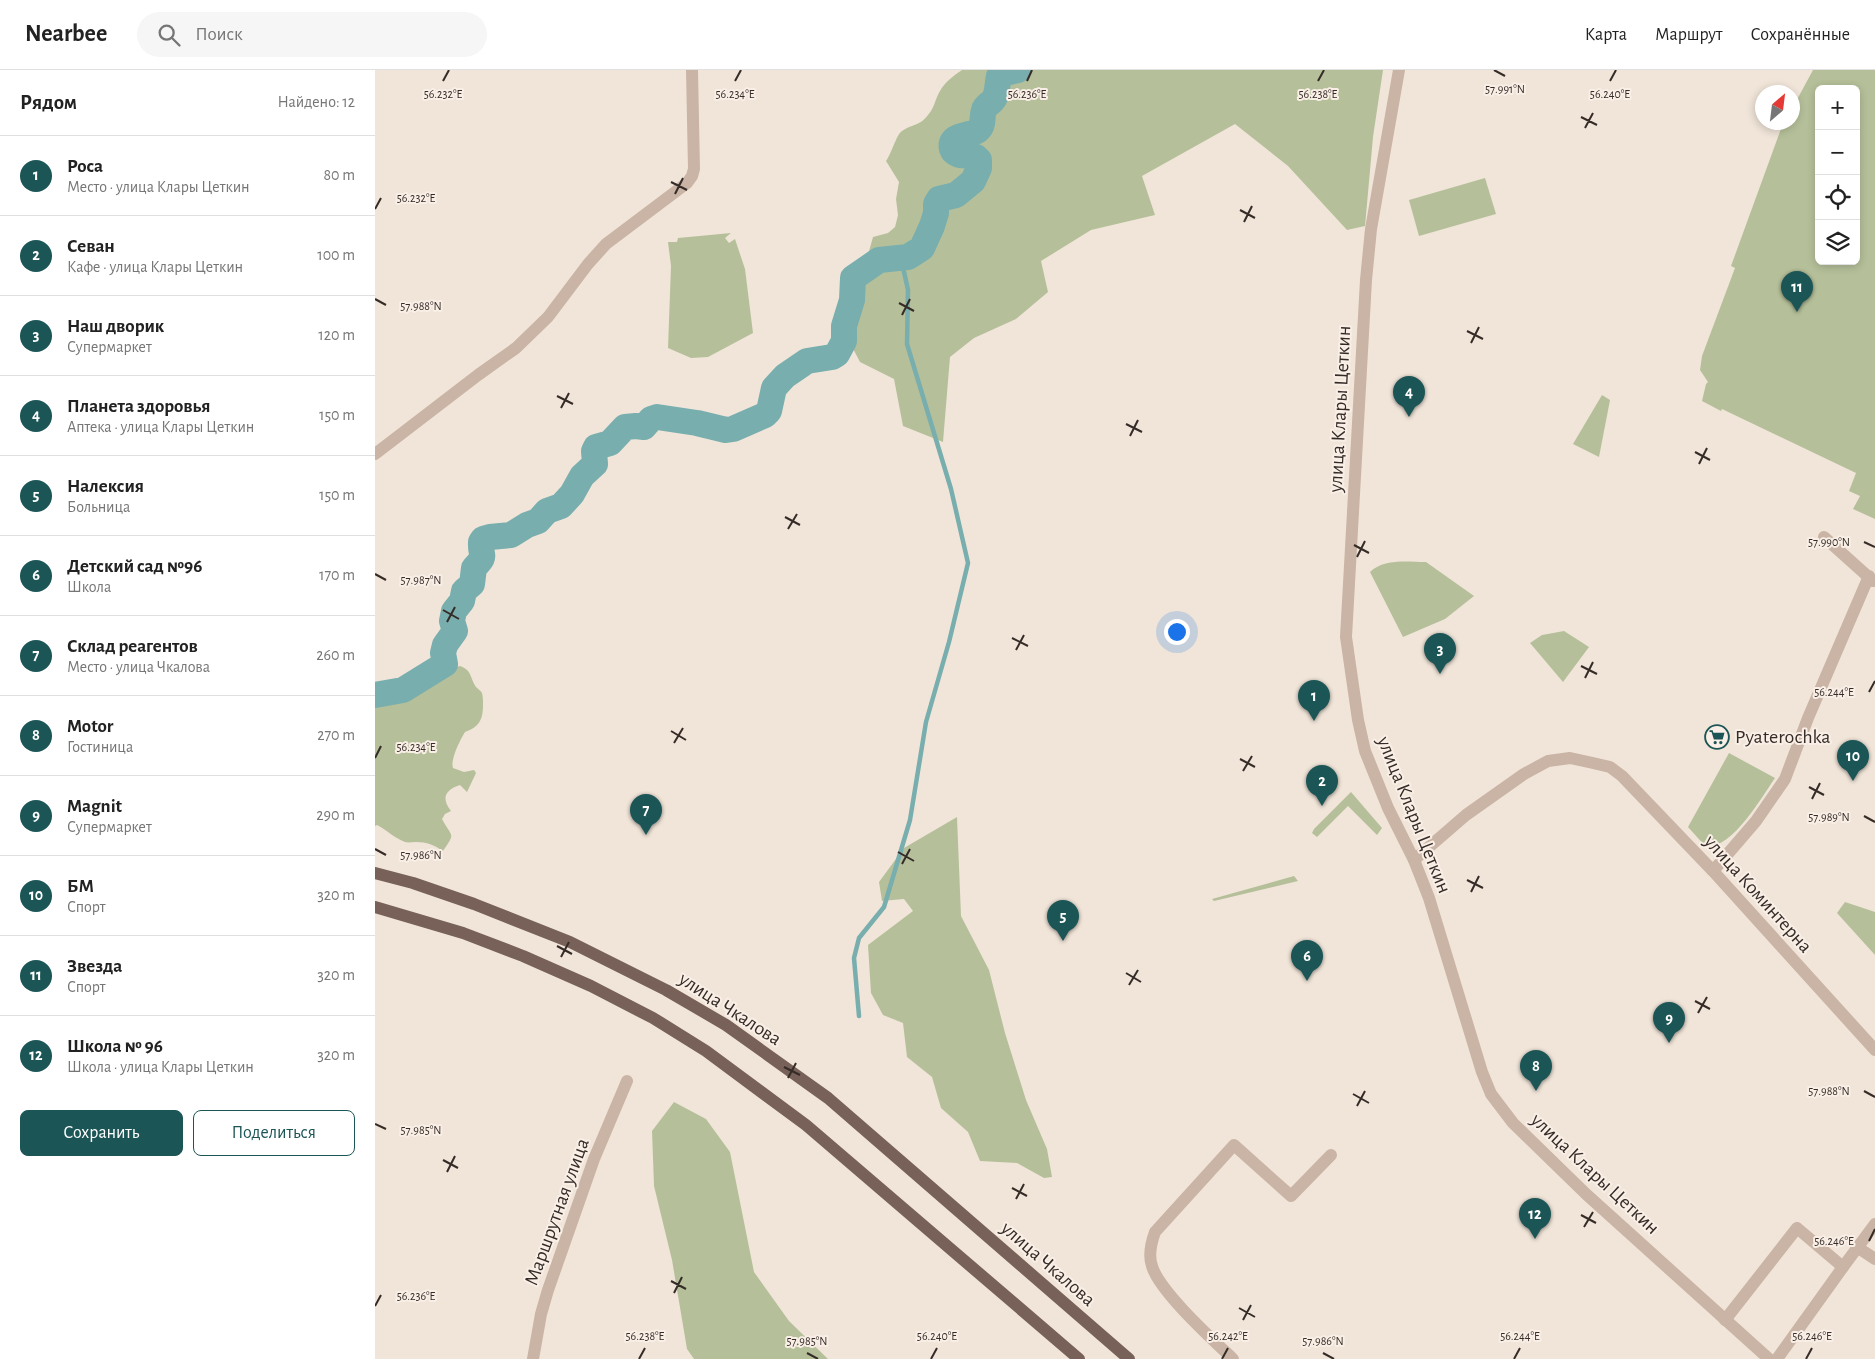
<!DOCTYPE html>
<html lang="ru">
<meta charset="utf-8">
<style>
:root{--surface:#fff;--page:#f6f6f6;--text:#222;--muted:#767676;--line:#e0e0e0;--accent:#1c5556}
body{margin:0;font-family:"Alegreya Sans",sans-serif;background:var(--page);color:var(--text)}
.controls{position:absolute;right:15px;top:15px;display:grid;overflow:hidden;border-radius:8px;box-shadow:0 2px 8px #0003}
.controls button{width:45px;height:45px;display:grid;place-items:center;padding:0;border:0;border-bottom:1px solid var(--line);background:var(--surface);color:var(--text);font:25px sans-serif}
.compass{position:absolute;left:1380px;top:15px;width:45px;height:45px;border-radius:50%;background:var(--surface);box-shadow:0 2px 8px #0003;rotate:28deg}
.you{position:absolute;left:801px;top:561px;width:18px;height:18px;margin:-12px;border:4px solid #fff;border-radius:50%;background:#1a73e8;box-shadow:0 0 0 8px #1a73e833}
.badge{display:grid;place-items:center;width:32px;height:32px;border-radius:50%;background:var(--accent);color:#fff;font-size:16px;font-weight:700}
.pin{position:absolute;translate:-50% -41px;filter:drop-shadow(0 1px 2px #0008)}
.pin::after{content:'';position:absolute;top:26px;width:18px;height:15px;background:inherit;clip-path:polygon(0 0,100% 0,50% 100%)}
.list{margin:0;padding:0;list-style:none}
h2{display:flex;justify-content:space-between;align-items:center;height:65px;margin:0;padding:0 20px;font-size:21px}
h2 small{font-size:16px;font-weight:400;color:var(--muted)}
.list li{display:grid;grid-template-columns:32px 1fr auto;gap:15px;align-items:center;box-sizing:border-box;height:80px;padding:0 20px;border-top:1px solid var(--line)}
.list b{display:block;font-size:19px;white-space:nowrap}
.list p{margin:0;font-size:16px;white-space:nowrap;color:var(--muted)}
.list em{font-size:16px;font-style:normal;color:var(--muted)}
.actions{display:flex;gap:10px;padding:15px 20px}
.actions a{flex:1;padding:11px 0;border:1px solid var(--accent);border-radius:8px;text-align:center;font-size:18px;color:var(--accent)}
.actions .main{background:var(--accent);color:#fff}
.icon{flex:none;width:28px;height:28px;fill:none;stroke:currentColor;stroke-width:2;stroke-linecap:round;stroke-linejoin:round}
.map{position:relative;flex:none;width:1500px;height:1289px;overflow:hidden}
header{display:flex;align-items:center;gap:30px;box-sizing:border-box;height:70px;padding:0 25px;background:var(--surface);border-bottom:1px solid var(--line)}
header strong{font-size:24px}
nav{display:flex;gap:28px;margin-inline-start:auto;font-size:18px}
.search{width:350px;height:45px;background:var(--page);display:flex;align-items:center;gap:12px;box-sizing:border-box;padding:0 18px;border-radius:28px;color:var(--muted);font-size:19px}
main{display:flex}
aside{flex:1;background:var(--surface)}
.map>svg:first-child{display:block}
.green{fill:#b5c09a;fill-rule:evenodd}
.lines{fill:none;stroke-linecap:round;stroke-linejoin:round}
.stream{stroke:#78aeae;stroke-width:4.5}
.river{stroke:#78aeae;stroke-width:26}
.minor{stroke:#c9b4a5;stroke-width:12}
.major{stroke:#776158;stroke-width:12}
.ticks{fill:none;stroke:#352b27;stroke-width:2}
.labels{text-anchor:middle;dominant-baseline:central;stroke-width:4;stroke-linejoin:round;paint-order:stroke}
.street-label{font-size:20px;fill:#352b27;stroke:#f9efe6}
.poi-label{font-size:20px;fill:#352b27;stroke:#f9efe6;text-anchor:start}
.ticks-label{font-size:12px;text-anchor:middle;fill:#352b27;stroke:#f9efe6;stroke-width:4;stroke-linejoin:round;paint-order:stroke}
</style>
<header>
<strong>Nearbee</strong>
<div class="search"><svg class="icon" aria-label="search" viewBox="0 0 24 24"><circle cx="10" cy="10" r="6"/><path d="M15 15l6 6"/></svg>Поиск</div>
<nav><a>Карта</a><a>Маршрут</a><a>Сохранённые</a></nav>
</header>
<main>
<aside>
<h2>Рядом<small>Найдено: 12</small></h2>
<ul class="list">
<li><span class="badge">1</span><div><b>Роса</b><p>Место · улица Клары Цеткин</p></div><em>80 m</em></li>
<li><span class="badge">2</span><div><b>Севан</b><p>Кафе · улица Клары Цеткин</p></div><em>100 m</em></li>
<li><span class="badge">3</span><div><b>Наш дворик</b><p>Супермаркет</p></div><em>120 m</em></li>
<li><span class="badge">4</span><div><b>Планета здоровья</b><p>Аптека · улица Клары Цеткин</p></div><em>150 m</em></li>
<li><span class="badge">5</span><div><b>Налексия</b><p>Больница</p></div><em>150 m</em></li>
<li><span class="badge">6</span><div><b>Детский сад №96</b><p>Школа</p></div><em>170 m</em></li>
<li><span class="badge">7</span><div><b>Склад реагентов</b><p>Место · улица Чкалова</p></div><em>260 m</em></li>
<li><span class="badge">8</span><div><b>Motor</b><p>Гостиница</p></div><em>270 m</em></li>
<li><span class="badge">9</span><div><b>Magnit</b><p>Супермаркет</p></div><em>290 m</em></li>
<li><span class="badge">10</span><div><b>БМ</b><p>Спорт</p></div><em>320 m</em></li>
<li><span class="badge">11</span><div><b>Звезда</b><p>Спорт</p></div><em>320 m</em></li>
<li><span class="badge">12</span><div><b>Школа № 96</b><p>Школа · улица Клары Цеткин</p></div><em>320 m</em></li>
</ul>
<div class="actions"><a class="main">Сохранить</a><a>Поделиться</a></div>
</aside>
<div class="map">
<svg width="1500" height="1289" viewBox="0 0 1500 1289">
<rect width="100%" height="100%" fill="#f1e5d9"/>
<g class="green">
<path d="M 587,0 L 1008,0 L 998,67 L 990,156 L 972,160 L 913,96 L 860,54 L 767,106 L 780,145 L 716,160 L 666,191 L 673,222 L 641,249 L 599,268 L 575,287 L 568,372 L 528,356 L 519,309 L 485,292 L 462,248 L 485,214 L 498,167 L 513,163 L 520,157 L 523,145 L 521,129 L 524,112 L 511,91 C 517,83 521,65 527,61 C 537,54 545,56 553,45 C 560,37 560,29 565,21 C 570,12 578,6 587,0 Z"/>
<path d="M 1438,0 L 1500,0 L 1500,449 L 1478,439 L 1485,426 L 1474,421 L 1481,403 L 1347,339 L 1346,341 L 1327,331 L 1331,314 L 1333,312 L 1325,300 L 1327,286 L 1360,198 L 1356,196 L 1407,56 L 1409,53 L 1418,52 L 1418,37 ZM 1444,19 L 1481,19 L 1481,191 L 1444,191 Z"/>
<path d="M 1110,108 L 1121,144 L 1044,166 L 1034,130 Z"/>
<path d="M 356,163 L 350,168 L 354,173 L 360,169 L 370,199 L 378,263 L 333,287 L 316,288 L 293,278 L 296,196 L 293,172 L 302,172 L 303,168 Z"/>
<path d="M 1227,325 L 1235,330 L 1224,387 L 1198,374 Z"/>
<path d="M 1051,492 L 1099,526 L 1070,549 L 1028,567 L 995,502 C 1009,488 1033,492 1051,492 Z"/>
<path d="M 1189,561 L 1214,577 L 1188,612 L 1155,573 L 1167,565 Z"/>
<path d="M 85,596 C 97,600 95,608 101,617 C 103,619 106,621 107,623 C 108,627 108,631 108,635 C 108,650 104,657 90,662 C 85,670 75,690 78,698 L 89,702 L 99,700 L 101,703 L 92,722 L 85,715 C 70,720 66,728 76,741 L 70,744 L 67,749 C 77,768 81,762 68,781 C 59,775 52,772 41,772 C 37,772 33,773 30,772 C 19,768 12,760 2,755 L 0,756 L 0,629 L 30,624 L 52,612 L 65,610 L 71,600 Z"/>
<path d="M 1354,683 L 1400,708 C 1386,728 1358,778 1331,777 L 1313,757 Z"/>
<path d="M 976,722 L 1007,758 L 1002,765 L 973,736 L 942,767 L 937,763 L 939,759 Z"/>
<path d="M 582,747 L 586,846 L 614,900 L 630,963 L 651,1030 L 672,1079 L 677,1107 L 669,1108 L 642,1093 L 605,1091 L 593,1062 L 566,1038 L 557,1007 L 532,987 L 528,953 L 508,945 L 496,923 L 493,875 L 538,841 L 529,829 L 507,831 L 504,812 L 529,778 Z"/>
<path d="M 919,806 L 923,811 L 839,831 L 837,829 Z"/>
<path d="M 1470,832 L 1500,842 L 1500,885 L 1462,843 Z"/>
<path d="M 299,1032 L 331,1049 L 355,1082 L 379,1202 L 414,1251 L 453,1289 L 319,1289 L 312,1279 L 297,1190 L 279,1116 L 277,1061 Z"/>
</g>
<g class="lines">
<path class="stream" d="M 484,946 L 479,888 L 484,868 L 509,837 L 535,750 L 551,652 L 574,572 L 593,493 L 576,419 L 532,274 L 533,220 L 526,188"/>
<path class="river" d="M 0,625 L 28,620 L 70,594 L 68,583 L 70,575 L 80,561 L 77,551 L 79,541 L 87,531 L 89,521 L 97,514 L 99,498 C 113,483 105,489 106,472 L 108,469 L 115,467 L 136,465 L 152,455 L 163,451 L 172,441 L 186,436 L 197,424 L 207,406 L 220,394 L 219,381 L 221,377 L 235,373 L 250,357 L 261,356 L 269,357 L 276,349 L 282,347 L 322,353 L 351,360 L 358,359 L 390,345 L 394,341 L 399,318 L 410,306 L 432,291 L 457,287 L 462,284 L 469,271 L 469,256 L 477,230 L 478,208 L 504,190 L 533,187 L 547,178 L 557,156 L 561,143 L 561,134 L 564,129 L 581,125 L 598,111 L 604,98 L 604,90 L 601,87 C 594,84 580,88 577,79 C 573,64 595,66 602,61 C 610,55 606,48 609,40 C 610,35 617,33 619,29 C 623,22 622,14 624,6 L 626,4 L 643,0"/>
<g class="minor">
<path d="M 1024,0 L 996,159 L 991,210 L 971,567 L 983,650 L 990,681 L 1013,738 L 1039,790 L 1054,828 L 1107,1002 L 1116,1024 L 1138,1053 L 1211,1124 L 1394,1289"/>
<path d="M 0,384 L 103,305 L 141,278 L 173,247 L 213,194 L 231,174 L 312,113 L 317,106 L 319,99 L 317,0"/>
<path d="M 1449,467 L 1498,511"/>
<path d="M 1039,790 L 1091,745 L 1149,704 L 1173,691 L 1195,688 L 1218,693 L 1235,697 L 1247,706 L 1338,801 L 1500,980"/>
<path d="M 1338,801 L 1381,751 L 1410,709 L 1433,648 L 1494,506"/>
<path d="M 1482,1177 L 1500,1189"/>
<path d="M 1350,1250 L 1422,1158 L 1468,1197 L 1500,1154"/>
<path d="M 158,1289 L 166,1244 L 173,1220 L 219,1089 L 252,1011"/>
<path d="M 858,1289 C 838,1270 784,1221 777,1196 C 773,1185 776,1173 780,1162 L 859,1075 L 916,1126 L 956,1085"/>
<path d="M 1402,1289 L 1468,1197"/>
</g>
<g class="major">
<path d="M 0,803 L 38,813 L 99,834 L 195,872 L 291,920 L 351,955 L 453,1028 L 754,1289"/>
<path d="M 0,837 L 88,863 L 148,886 L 216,916 L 278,948 L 331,981 L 431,1055 L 704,1289"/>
</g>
</g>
<path class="ticks" d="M 1119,0 L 1130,6M 68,11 L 74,0M 360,11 L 366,0M 652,11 L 657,0M 943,11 L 949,0M 1235,11 L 1241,0M 1206,47 L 1222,55M 1210,58 L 1218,43M 296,112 L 312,120M 300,124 L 308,108M 0,139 L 6,128M 865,140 L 880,148M 869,152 L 877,136M 0,229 L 11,235M 524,233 L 539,241M 527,245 L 535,229M 1092,261 L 1108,269M 1096,273 L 1104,257M 182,326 L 198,334M 186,338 L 194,323M 751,354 L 767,362M 755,366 L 763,350M 1320,382 L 1335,390M 1324,394 L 1332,378M 410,447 L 425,455M 413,459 L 422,444M 1489,472 L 1500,477M 979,475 L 994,483M 982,487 L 990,471M 0,504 L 11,510M 68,540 L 84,549M 72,552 L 80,537M 637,568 L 653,576M 641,580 L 649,565M 1206,596 L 1222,604M 1210,608 L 1218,592M 1494,622 L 1500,611M 296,661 L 311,670M 299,673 L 308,658M 0,688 L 6,676M 865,689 L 880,697M 868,701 L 877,686M 1434,717 L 1449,725M 1437,729 L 1445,713M 1489,746 L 1500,752M 0,779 L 11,785M 523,782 L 539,791M 527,794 L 535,779M 1092,810 L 1108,818M 1096,822 L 1104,806M 182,876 L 197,884M 186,887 L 194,872M 751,903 L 766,912M 754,915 L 763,900M 1320,931 L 1335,939M 1323,943 L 1332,927M 409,997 L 425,1005M 413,1008 L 421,993M 1489,1021 L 1500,1027M 978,1024 L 994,1033M 982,1036 L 990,1021M 0,1054 L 11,1059M 68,1090 L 83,1098M 72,1102 L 80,1086M 637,1118 L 652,1126M 641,1129 L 649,1114M 1206,1145 L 1221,1153M 1209,1157 L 1218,1142M 1494,1171 L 1500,1159M 296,1211 L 311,1219M 299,1223 L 307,1207M 0,1236 L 6,1225M 864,1238 L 880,1247M 868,1250 L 876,1235M 432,1283 L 443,1289M 948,1283 L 959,1289M 264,1289 L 270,1278M 556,1289 L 562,1278M 847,1289 L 853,1278M 1139,1289 L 1145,1278M 1431,1289 L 1437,1278"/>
<defs>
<g id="supermarket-ring" transform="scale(1.25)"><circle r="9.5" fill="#f9efe6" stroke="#1c5556" stroke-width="1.5"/><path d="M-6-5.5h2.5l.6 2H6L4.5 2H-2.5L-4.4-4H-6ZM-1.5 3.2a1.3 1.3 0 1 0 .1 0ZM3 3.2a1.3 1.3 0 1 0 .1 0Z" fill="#1c5556"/></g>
</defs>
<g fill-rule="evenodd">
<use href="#supermarket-ring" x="1342" y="667"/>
</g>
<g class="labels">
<g class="street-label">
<text transform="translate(965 339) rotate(-87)">улица Клары Цеткин</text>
<text transform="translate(1039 745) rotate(68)">улица Клары Цеткин</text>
<text transform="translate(1383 824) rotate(48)">улица Коминтерна</text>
<text transform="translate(355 939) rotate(33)">улица Чкалова</text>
<text transform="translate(1220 1104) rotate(43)">улица Клары Цеткин</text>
<text transform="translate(182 1142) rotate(-70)">Маршрутная улица</text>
<text transform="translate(673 1194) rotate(41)">улица Чкалова</text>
</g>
<g class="poi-label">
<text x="1360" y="667">Pyaterochka</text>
</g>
</g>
<g class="ticks-label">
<text x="1130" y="23">57.991°N</text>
<text x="68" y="28">56.232°E</text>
<text x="360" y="28">56.234°E</text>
<text x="652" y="28">56.236°E</text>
<text x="943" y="28">56.238°E</text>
<text x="1235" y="28">56.240°E</text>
<text x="41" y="132">56.232°E</text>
<text x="46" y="240">57.988°N</text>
<text x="1454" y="476">57.990°N</text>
<text x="46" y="514">57.987°N</text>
<text x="1459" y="626">56.244°E</text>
<text x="41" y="681">56.234°E</text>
<text x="1454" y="751">57.989°N</text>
<text x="46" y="789">57.986°N</text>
<text x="1454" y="1025">57.988°N</text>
<text x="46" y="1064">57.985°N</text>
<text x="1459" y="1175">56.246°E</text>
<text x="41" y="1230">56.236°E</text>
<text x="270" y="1270">56.238°E</text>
<text x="562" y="1270">56.240°E</text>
<text x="853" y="1270">56.242°E</text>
<text x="1145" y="1270">56.244°E</text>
<text x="1437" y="1270">56.246°E</text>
<text x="432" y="1275">57.985°N</text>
<text x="948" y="1275">57.986°N</text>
</g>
</svg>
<div class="controls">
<button>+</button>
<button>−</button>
<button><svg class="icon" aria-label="locate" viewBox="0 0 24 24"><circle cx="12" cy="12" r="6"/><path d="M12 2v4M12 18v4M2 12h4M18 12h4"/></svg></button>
<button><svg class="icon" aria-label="layers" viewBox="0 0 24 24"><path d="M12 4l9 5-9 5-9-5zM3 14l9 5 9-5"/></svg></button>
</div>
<svg class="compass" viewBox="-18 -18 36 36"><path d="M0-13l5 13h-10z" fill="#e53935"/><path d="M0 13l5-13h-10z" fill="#767676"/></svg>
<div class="you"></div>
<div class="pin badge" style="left:939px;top:651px">1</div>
<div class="pin badge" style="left:947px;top:736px">2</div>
<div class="pin badge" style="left:1065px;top:604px">3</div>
<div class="pin badge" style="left:1034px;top:347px">4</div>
<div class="pin badge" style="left:688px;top:871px">5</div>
<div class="pin badge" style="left:932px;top:911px">6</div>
<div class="pin badge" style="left:271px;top:765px">7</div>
<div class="pin badge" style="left:1161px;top:1021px">8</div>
<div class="pin badge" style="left:1294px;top:973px">9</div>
<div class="pin badge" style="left:1478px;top:711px">10</div>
<div class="pin badge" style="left:1422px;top:242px">11</div>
<div class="pin badge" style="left:1160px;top:1169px">12</div>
</div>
</main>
